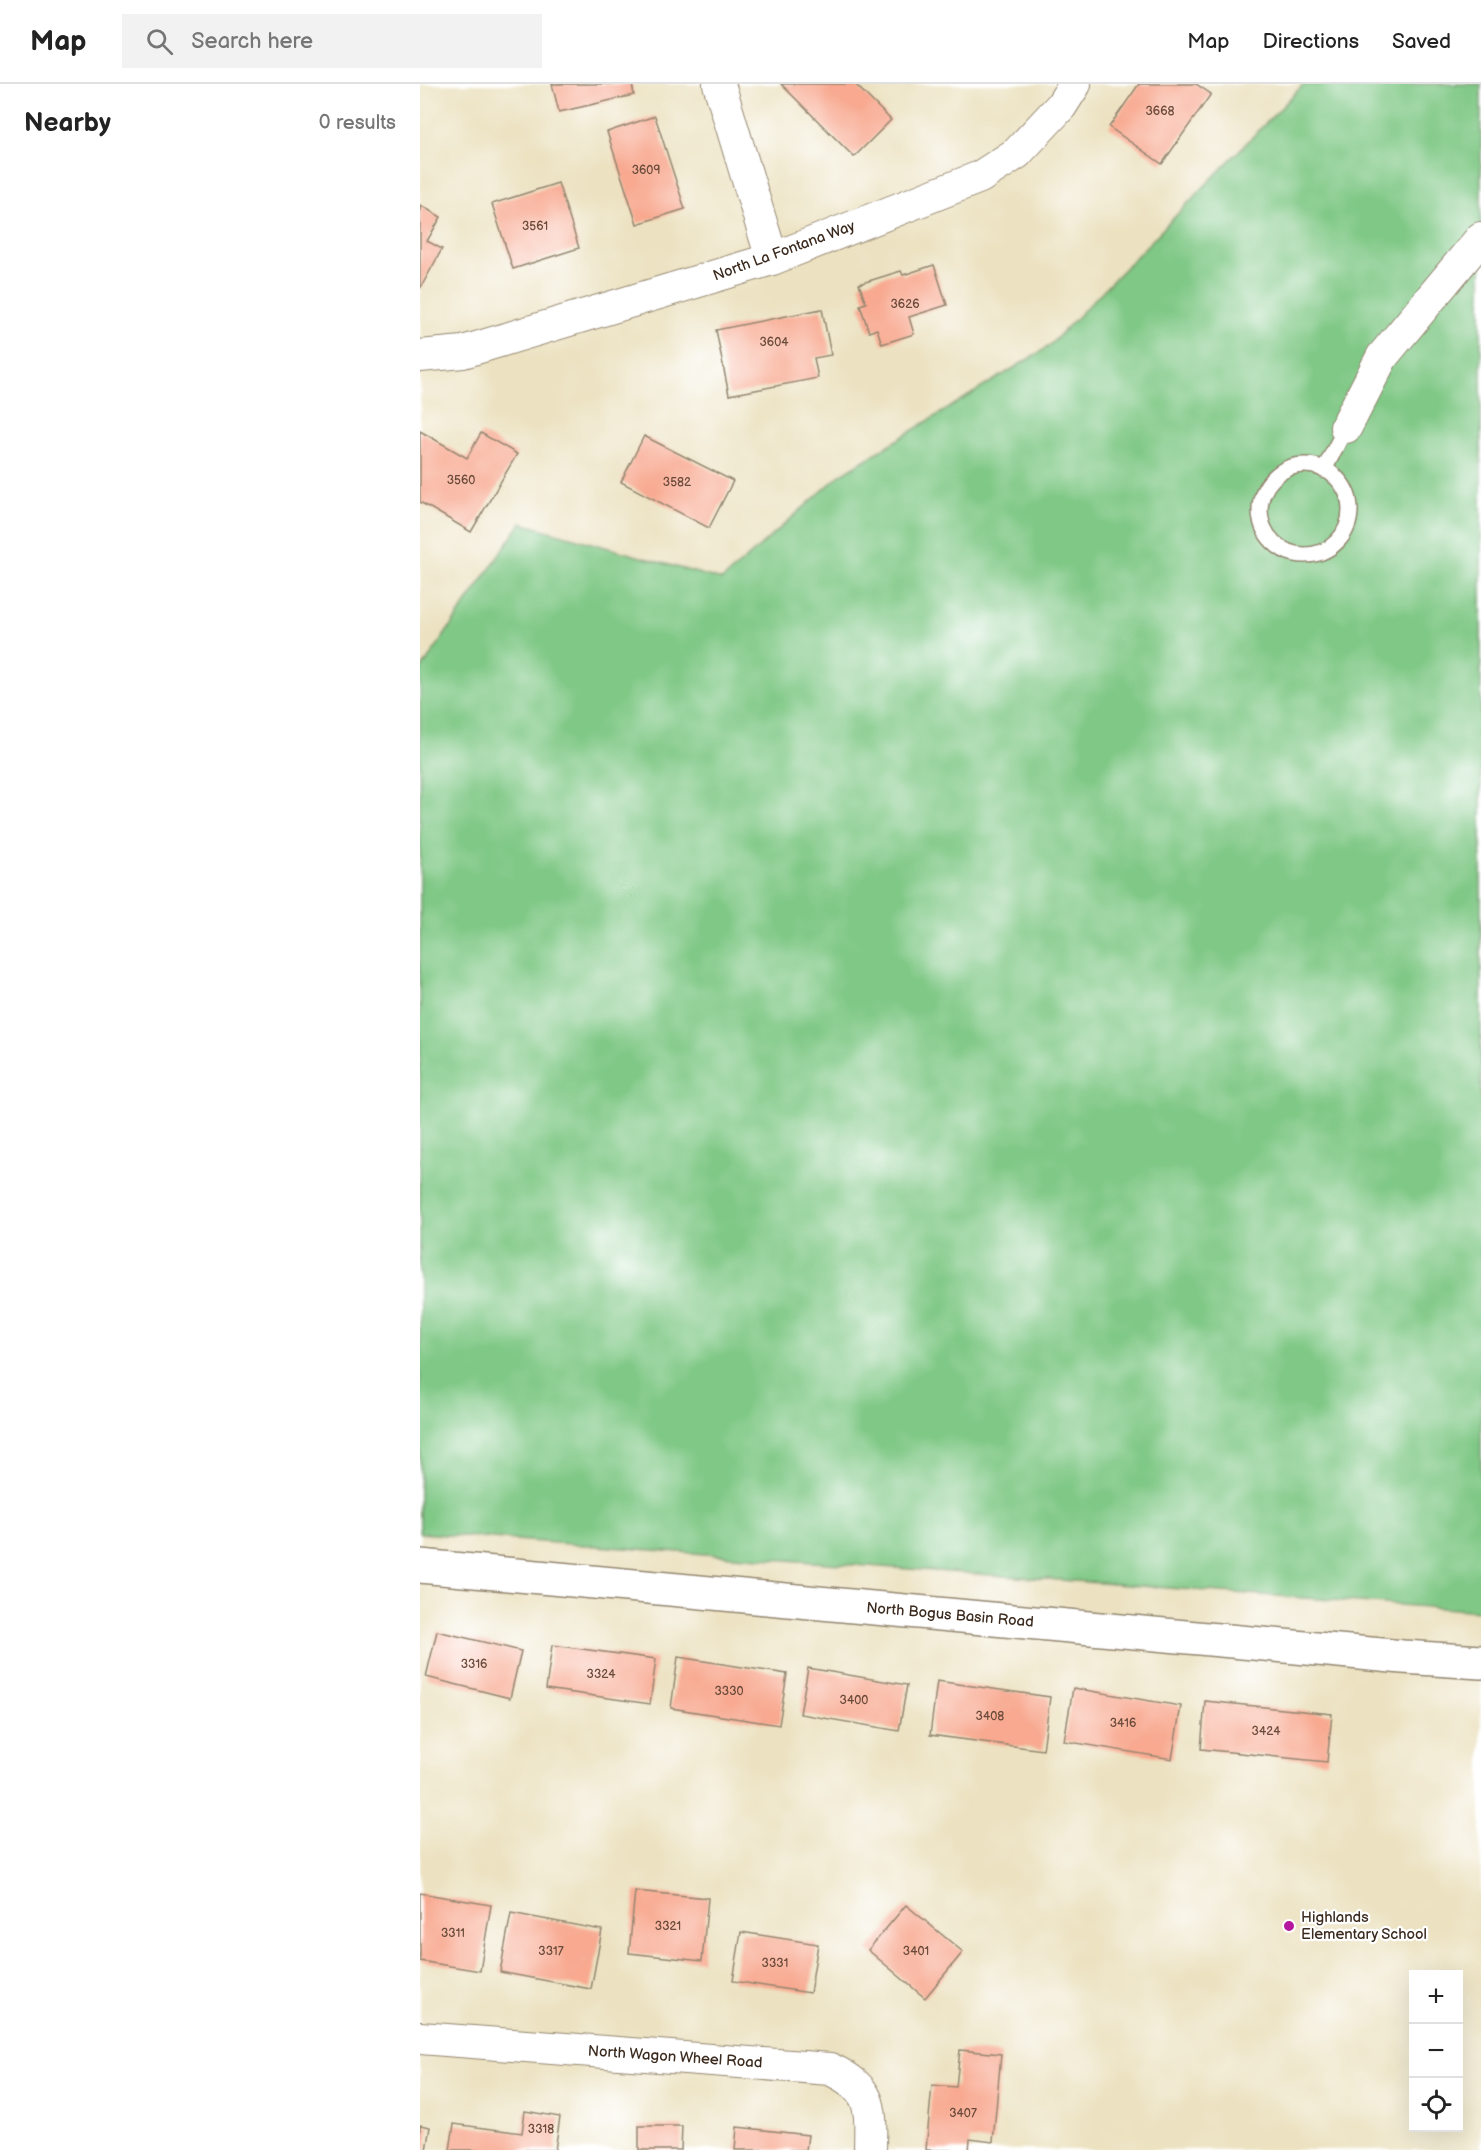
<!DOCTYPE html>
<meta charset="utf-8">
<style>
:root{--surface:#fff;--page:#f2f2f2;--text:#222;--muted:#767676;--line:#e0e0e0}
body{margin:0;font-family:"Balsamiq Sans",sans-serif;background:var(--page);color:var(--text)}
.controls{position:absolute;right:18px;bottom:18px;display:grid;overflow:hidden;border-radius:0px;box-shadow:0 6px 24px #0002}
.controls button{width:54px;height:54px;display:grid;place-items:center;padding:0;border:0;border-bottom:2px solid var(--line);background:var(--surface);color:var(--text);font:30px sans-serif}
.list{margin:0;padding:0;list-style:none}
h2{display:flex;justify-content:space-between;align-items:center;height:78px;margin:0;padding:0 24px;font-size:26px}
h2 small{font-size:20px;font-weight:400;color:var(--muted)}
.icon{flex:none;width:33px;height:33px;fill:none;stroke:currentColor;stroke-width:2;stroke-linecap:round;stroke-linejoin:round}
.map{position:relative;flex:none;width:1061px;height:2066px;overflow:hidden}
header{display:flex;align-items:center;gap:36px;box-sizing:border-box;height:84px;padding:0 30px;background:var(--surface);border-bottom:2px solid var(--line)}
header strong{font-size:28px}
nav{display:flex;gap:33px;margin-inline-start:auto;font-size:21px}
.search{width:420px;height:54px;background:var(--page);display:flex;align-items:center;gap:15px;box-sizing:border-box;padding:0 21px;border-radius:0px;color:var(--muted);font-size:22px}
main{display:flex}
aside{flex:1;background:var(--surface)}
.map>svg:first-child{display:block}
.green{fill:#7fc885;stroke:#5d7952;stroke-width:1.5}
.building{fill:#f8a990}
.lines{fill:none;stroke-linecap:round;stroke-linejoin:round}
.lane-casing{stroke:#948670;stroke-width:18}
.street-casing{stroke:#948670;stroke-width:34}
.secondary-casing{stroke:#948670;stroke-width:36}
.lane{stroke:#fff;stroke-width:15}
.street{stroke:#fff;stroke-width:32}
.secondary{stroke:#fff;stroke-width:33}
.poi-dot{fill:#b5179e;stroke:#fff;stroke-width:2}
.labels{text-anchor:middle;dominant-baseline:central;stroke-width:4.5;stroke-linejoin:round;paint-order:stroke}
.number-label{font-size:12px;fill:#6a4a3a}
.street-label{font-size:15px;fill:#3b2a1e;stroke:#fff}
.poi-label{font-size:15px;fill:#3b2a1e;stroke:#fff;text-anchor:start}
</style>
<header>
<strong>Map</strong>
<div class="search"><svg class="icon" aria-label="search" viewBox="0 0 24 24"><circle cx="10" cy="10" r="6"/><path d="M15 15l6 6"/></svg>Search here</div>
<nav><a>Map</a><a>Directions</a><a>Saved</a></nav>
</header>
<main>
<aside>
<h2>Nearby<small>0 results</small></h2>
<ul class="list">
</ul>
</aside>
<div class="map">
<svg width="1061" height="2066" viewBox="0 0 1061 2066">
<rect width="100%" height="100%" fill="#fff"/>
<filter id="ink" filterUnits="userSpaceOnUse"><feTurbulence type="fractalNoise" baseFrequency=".0167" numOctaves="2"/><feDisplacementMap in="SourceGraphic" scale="12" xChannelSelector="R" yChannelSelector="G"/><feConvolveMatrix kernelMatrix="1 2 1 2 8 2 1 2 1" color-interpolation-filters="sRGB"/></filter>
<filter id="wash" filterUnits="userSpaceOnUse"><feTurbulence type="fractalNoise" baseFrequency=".008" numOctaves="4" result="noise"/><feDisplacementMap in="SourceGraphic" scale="24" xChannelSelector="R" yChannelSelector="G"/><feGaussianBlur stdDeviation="1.35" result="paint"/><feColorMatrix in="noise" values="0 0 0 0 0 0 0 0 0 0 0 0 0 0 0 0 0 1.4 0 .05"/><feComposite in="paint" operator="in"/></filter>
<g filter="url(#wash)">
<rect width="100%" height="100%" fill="#ece2c1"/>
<path class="green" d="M 884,0 L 1061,0 L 1061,1527 L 0,1449 L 0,587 L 101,439 L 302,496 L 420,391 L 628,263 Z"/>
<g id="blocks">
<g class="building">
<path d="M 132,0 L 212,0 L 214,11 L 139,28 Z"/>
<path d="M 361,0 L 435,0 L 471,36 L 434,73 Z"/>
<path d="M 719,0 L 776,0 L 791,10 L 742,80 L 689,43 Z"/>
<path d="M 235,32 L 265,125 L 217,140 L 187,48 Z"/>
<path d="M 138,99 L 159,164 L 93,185 L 72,120 Z"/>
<path d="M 0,121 L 21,133 L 7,157 L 22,165 L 0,205 Z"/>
<path d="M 514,181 L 527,221 L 489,233 L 494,250 L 462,260 L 457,245 L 449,248 L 440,221 L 446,219 L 439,200 L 481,187 L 483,191 Z"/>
<path d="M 402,225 L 411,271 L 394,274 L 398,294 L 309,311 L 296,246 Z"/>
<path d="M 0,347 L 47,374 L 61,349 L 97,370 L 51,448 L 0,418 Z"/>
<path d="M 224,352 L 313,397 L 289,444 L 201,398 Z"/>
<path d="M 17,1547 L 101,1567 L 90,1614 L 6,1593 Z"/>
<path d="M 132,1561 L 236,1575 L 230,1620 L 126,1605 Z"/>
<path d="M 258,1573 L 367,1590 L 359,1641 L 251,1624 Z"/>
<path d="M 388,1584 L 487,1601 L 479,1647 L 380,1630 Z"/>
<path d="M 517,1597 L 630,1613 L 623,1666 L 510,1651 Z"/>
<path d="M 653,1604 L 761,1622 L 752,1675 L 644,1657 Z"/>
<path d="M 785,1617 L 912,1630 L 907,1678 L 781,1665 Z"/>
<path d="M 215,1807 L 288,1814 L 282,1877 L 209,1869 Z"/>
<path d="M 0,1809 L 71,1821 L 60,1887 L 0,1877 Z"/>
<path d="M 486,1821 L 543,1868 L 505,1914 L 448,1866 Z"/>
<path d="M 91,1829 L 182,1846 L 171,1905 L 80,1888 Z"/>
<path d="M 321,1848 L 398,1860 L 390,1909 L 313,1897 Z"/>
<path d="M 540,1966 L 581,1970 L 573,2058 L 550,2055 L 549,2066 L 506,2066 L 512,2001 L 536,2003 Z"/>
<path d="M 105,2027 L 140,2033 L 135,2066 L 30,2066 L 34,2040 L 102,2049 Z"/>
<path d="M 0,2041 L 10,2043 L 6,2066 L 0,2066 Z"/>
<path d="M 219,2042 L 262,2042 L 261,2066 L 219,2066 Z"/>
<path d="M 317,2043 L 388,2051 L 386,2066 L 315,2066 Z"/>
</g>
</g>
</g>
<g filter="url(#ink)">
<use href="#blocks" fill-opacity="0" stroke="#948670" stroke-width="1.5"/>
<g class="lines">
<g class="lane-casing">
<g id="lane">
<circle cx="885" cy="426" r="45"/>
<path d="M 904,386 L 926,343"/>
</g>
</g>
<g class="street-casing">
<g id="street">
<path d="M 299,0 L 352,175"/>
<path d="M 0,272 L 43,268 L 352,175 L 560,93 L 597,69 L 641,22 L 655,0"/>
<path d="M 926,343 L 962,273 L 1061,154"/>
<path d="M 0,1954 L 410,1985 C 453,2005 451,2022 450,2066"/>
</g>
</g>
<g class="secondary-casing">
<path id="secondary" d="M 0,1482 L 983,1573 L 1061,1578"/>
</g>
<use href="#lane" class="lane"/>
<use href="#street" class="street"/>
<use href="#secondary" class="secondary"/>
</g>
</g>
<circle class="poi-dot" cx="869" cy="1842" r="6"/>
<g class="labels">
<g class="number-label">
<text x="740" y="27">3668</text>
<text x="226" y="86">3609</text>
<text x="115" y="142">3561</text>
<text x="485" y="220">3626</text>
<text x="354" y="258">3604</text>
<text x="41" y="396">3560</text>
<text x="257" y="398">3582</text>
<text x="54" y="1580">3316</text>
<text x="181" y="1590">3324</text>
<text x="309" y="1607">3330</text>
<text x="434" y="1616">3400</text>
<text x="570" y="1632">3408</text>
<text x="703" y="1639">3416</text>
<text x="846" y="1647">3424</text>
<text x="248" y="1842">3321</text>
<text x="33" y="1849">3311</text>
<text x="131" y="1867">3317</text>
<text x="496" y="1867">3401</text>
<text x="355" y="1879">3331</text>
<text x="543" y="2029">3407</text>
<text x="121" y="2045">3318</text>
</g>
<g class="street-label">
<text transform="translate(364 167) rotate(-20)">North La Fontana Way</text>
<text transform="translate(530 1531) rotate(5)">North Bogus Basin Road</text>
<text transform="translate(255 1973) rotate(4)">North Wagon Wheel Road</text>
</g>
<g class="poi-label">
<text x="881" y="1833">Highlands<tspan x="881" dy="17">Elementary School</tspan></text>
</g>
</g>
</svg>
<div class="controls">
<button>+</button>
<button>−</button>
<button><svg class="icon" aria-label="locate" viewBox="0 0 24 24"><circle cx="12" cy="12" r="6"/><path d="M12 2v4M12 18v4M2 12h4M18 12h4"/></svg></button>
</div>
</div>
</main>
